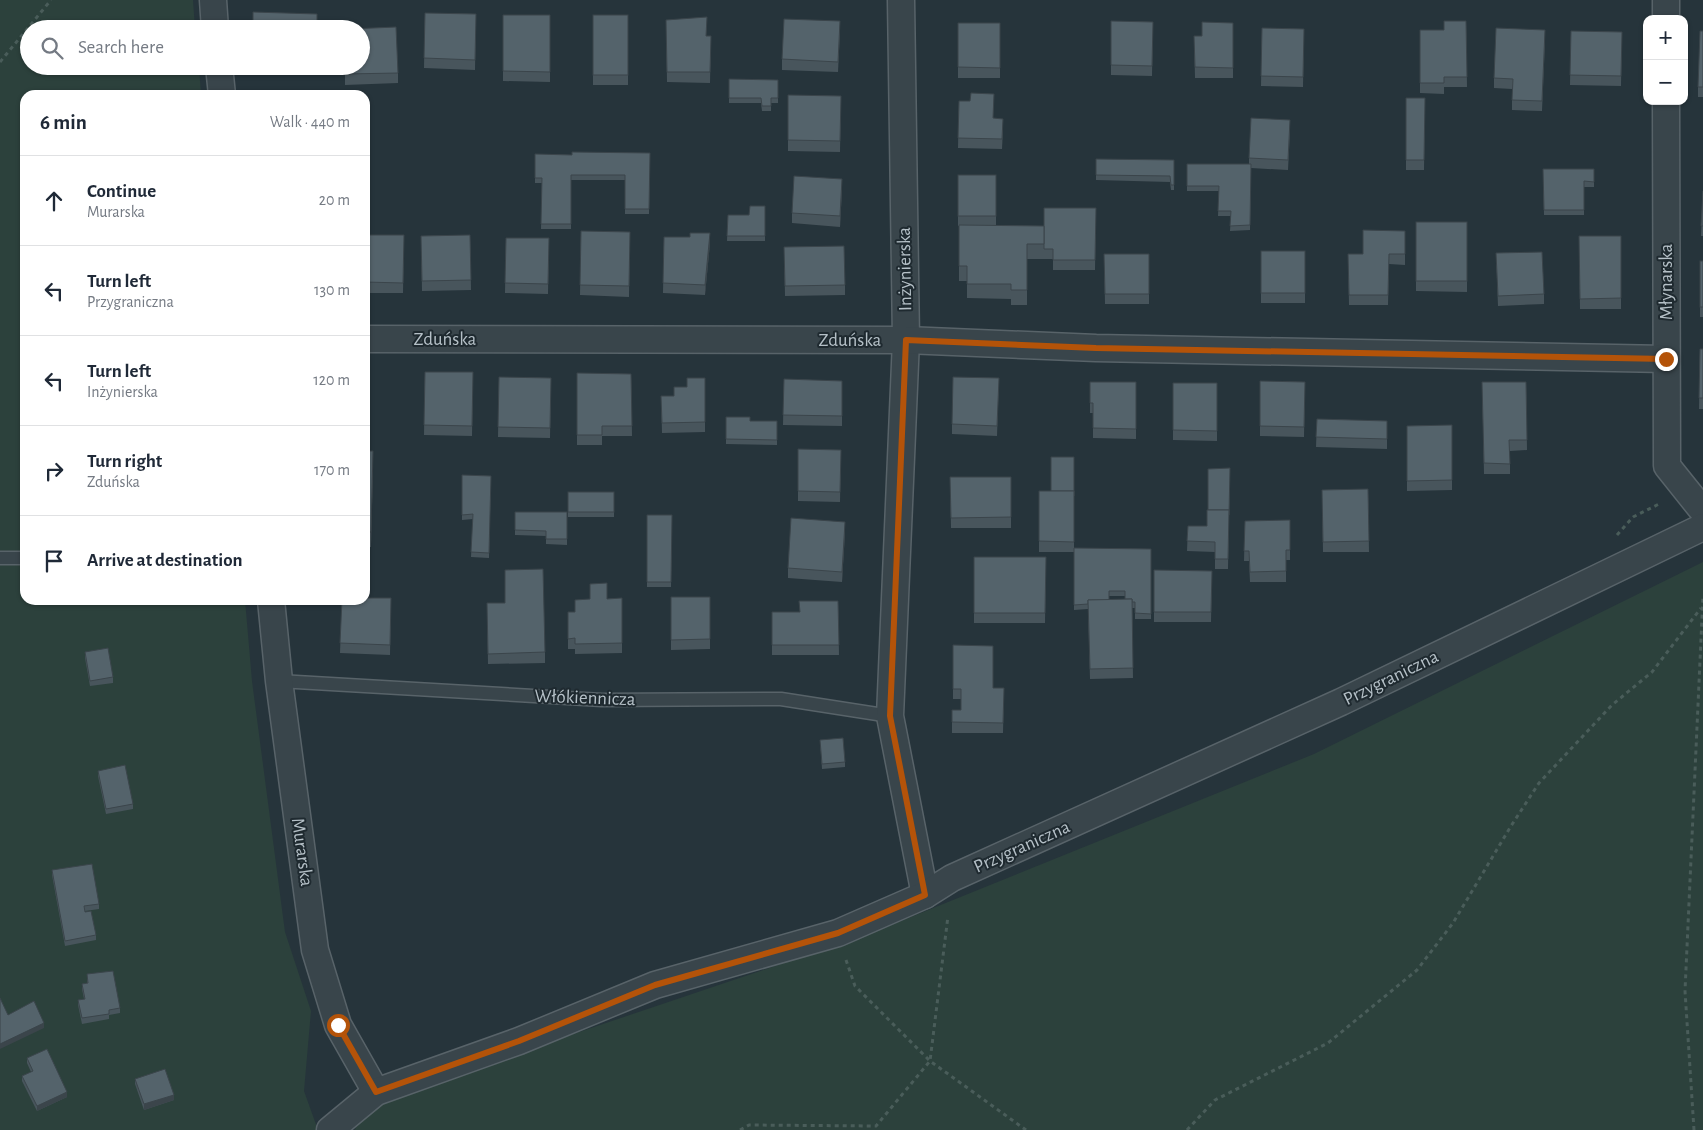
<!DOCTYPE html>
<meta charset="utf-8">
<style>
:root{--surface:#fff;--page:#f6f6f7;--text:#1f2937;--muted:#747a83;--line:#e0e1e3}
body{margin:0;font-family:"Alegreya Sans",sans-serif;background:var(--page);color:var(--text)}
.controls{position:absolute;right:15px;top:15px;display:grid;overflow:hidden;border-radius:10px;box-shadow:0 1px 4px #0004}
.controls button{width:45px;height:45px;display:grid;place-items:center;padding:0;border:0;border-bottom:1px solid var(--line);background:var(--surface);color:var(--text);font:25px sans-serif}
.stop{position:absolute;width:15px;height:15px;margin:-11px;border:4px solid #b45309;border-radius:50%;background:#fff}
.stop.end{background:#b45309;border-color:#fff;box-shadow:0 1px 5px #0008}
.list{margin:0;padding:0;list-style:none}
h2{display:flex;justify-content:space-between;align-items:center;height:65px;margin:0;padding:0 20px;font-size:21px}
h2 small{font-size:16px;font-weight:400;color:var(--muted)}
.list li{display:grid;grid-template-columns:32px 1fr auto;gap:15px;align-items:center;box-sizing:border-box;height:90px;padding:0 20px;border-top:1px solid var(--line)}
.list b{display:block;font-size:19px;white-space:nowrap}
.list p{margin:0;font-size:16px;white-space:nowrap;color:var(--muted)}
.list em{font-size:16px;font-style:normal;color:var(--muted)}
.icon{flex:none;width:28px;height:28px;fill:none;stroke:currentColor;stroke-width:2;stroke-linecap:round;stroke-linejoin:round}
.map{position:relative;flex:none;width:1703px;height:1130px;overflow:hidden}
.search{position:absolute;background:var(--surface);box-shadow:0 1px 4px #0004;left:20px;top:20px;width:350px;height:55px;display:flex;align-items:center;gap:12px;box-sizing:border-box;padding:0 18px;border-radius:28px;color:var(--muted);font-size:19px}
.panel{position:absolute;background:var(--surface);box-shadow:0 1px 4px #0004;left:20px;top:90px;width:350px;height:515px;border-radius:15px}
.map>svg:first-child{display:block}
.green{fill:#2c413c}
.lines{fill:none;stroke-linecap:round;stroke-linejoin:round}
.lane-casing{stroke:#586369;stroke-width:15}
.street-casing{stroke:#586369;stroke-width:29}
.path{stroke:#4a5d5a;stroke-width:3;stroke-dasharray:4 4;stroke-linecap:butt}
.lane{stroke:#39454b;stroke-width:12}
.street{stroke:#39454b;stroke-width:26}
.wall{fill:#48555c;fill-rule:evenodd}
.shaded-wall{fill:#3b454b}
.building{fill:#54636b;stroke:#3b454b}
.route{stroke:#b45309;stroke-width:6}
.labels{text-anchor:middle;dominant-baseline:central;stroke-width:4;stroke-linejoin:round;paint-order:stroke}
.street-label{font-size:19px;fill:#b5c0c7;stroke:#1f2a30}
</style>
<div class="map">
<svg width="1703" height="1130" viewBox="0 0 1703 1130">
<rect width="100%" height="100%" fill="#26343b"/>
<g class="green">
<path d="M 0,0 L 193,0 L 195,29 L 29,29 L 29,66 L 199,66 L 201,95 L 25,95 L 25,600 L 245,600 L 252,681 L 285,932 L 311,1011 L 304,1091 L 318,1130 L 0,1130 Z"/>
<path d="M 1703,562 L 1703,1130 L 355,1130 L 363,1105 L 864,936 L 1314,754 Z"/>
</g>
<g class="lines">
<g class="lane-casing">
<g id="lane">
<path d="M 0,558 L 25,558"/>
<path d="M 279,681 L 602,700 L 781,699 L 890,716"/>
</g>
</g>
<g class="street-casing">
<g id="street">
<path d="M 213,0 L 215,29"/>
<path d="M 901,0 L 906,340 L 890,716 L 925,895"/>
<path d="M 1666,19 L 1666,0"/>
<path d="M 219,66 L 222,95"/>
<path d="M 1666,101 L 1667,466 L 1703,511"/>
<path d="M 365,339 L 906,340 L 1096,348 L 1666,359"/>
<path d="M 271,600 L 279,681 L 315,950 L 338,1025 L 376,1092"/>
<path d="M 330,1130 L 376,1092 L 519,1041 L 655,985 L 838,933 L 925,895 L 952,878 L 1341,702 L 1703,527"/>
</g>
</g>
<g class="path">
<path d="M 0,62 L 51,0"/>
<path d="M 1617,535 L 1633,517 L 1659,504"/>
<path d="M 846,960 L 855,986 L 930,1061 L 1026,1130"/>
<path d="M 740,1130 L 749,1125 L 876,1126 L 930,1061 L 948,916"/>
<path d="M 1187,1130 L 1215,1100 L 1328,1043 L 1417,970 L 1453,923 L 1511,826 L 1539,783 L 1612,705 L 1652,672 L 1701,608"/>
<path d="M 1694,1130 L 1685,991 L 1703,595"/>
</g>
<use href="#lane" class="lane"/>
<use href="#street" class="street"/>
</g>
<g class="wall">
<path d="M 425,13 L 476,14 L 475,70 L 424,68 Z"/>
<path d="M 503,15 L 550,15 L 550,82 L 503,81 Z"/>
<rect x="593" y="15" width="35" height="70"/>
<path d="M 666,20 L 707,36 L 711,36 L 710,83 L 667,82 Z"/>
<path d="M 1111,21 L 1153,22 L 1152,76 L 1111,75 Z"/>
<path d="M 1466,21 L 1467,87 L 1444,87 L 1444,94 L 1420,93 L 1420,30 L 1444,30 Z"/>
<rect x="958" y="23" width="42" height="55"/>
<path d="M 1233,23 L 1233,78 L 1195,78 L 1194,36 L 1202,36 Z"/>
<path d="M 1262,28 L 1304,29 L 1303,87 L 1261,86 Z"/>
<path d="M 840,31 L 838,72 L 782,70 L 782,59 Z"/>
<path d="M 1571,31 L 1622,32 L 1621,86 L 1570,85 Z"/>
<path d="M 1703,31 L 1703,97 L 1698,97 L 1698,87 Z"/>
<path d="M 1545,40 L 1542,111 L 1512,110 L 1512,89 L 1494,88 L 1494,78 Z"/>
<path d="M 345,66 L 398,73 L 398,83 L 345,85 Z"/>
<path d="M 729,79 L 778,80 L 778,103 L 771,103 L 771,111 L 762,111 L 761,103 L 729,103 Z"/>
<path d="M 788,95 L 841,96 L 840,152 L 788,151 Z"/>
<path d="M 1406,98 L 1425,98 L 1424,170 L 1406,170 Z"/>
<path d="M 959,101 L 994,118 L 1003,129 L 1002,149 L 958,148 Z"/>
<path d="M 1290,130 L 1288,170 L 1251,168 L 1250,230 L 1230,231 L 1231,216 L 1218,216 L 1219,191 L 1187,191 L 1187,164 L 1249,164 L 1249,158 Z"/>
<path d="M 650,153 L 649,214 L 625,214 L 625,180 L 571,180 L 571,229 L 541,229 L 542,183 L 535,183 L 535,154 L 572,155 Z"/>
<path d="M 1174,160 L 1174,190 L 1171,190 L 1170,182 L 1096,180 L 1096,175 Z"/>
<path d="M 1543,169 L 1594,169 L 1594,187 L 1584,187 L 1584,215 L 1544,215 Z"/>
<path d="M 958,175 L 996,175 L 996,225 L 1044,226 L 1096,208 L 1095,270 L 1053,270 L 1053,259 L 1027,259 L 1027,305 L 1011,305 L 1011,299 L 967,298 L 967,281 L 959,281 L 959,226 L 958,226 Z"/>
<path d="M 842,189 L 840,227 L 792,223 L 792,213 Z"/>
<path d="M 1703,191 L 1703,236 L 1701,236 Z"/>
<path d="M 765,206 L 765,241 L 727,241 L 728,215 L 749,215 Z"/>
<path d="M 1416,222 L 1467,222 L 1467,292 L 1416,291 Z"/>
<path d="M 581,231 L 630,232 L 629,297 L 580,295 Z"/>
<path d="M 1405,231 L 1405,265 L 1389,264 L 1388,305 L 1349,305 L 1348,254 L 1363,254 Z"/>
<path d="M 365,235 L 404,235 L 403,293 L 365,293 Z"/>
<path d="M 470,235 L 471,290 L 422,291 L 421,236 Z"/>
<path d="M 1579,236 L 1621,236 L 1621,309 L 1580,309 Z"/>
<path d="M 664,237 L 710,243 L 705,295 L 663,293 Z"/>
<path d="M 506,238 L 549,238 L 548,294 L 505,293 Z"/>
<path d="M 784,247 L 845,285 L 845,295 L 785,296 Z"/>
<rect x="1261" y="251" width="44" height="52"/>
<path d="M 1496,253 L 1544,294 L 1544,304 L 1498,306 Z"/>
<path d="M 1104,254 L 1149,254 L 1149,304 L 1105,304 Z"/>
<rect x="1700" y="261" width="3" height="56"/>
<path d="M 1700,349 L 1703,349 L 1703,409 L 1699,409 Z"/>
<path d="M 425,372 L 473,372 L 472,436 L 424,435 Z"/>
<path d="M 577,373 L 631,374 L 632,436 L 602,436 L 602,445 L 577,445 Z"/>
<path d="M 499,377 L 551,378 L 550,438 L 498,437 Z"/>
<path d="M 705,378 L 705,432 L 662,433 L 661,396 L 674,396 L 687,387 Z"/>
<path d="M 999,378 L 997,436 L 952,434 L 952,424 Z"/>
<path d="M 784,379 L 842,381 L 842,426 L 783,425 Z"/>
<path d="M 1260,381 L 1305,382 L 1304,437 L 1260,436 Z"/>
<path d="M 1090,382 L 1136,382 L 1136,439 L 1093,438 L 1093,413 L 1090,413 Z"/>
<path d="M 1482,382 L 1526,382 L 1527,450 L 1510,451 L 1510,474 L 1484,474 Z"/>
<path d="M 1173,383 L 1217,383 L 1217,441 L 1173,440 Z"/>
<path d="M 1317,419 L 1387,421 L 1387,449 L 1316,447 Z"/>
<path d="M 750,421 L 777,421 L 777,445 L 726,444 L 726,439 Z"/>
<path d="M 1452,425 L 1452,490 L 1407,491 L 1407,426 Z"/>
<path d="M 841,450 L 840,502 L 798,501 L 798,491 Z"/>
<path d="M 365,451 L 373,466 L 371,547 L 365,547 Z"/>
<path d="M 1074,457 L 1074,552 L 1039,552 L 1039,491 L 1051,491 Z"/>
<path d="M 1230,468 L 1228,569 L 1215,569 L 1215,552 L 1187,551 L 1188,526 L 1207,526 Z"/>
<path d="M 462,475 L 491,476 L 489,558 L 471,557 L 473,519 L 462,520 Z"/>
<path d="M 950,477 L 1011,477 L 1011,528 L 951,528 Z"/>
<path d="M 1368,489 L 1369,552 L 1323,552 L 1322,490 Z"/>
<rect x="568" y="492" width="46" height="25"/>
<path d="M 515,512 L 567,512 L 567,545 L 546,544 L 546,536 L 515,535 Z"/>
<path d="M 647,515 L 672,515 L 671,587 L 647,587 Z"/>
<path d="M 1290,520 L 1290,560 L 1286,560 L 1286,582 L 1250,582 L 1249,561 L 1244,561 L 1245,521 Z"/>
<path d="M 845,532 L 842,582 L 788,578 L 788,568 Z"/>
<path d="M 1074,548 L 1151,549 L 1151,619 L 1135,619 L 1135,608 L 1132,608 L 1133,678 L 1090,679 L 1088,609 L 1074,610 ZM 1109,596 L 1125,596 L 1125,599 L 1109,600 Z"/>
<path d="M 974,557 L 1046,557 L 1045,623 L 974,623 Z"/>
<path d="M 1154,570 L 1212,571 L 1211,622 L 1154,622 Z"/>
<path d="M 671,597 L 710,597 L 710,649 L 671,650 Z"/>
<path d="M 391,598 L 390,655 L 340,653 L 342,600 Z"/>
<path d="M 622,598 L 622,653 L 575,654 L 575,649 L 568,649 L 568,612 L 575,612 L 607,599 Z"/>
<path d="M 838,601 L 839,655 L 772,655 L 772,612 L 799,612 Z"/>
<path d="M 487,603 L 505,603 L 545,652 L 545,663 L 488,664 Z"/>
<path d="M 953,645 L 993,688 L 1004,688 L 1003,733 L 952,733 L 952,710 L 961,710 L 961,699 L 953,699 Z"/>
<path d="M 85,652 L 113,677 L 113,683 L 90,686 L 85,658 Z"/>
<path d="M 820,740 L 845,762 L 845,767 L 822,769 Z"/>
<path d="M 98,771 L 133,804 L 133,809 L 106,814 L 98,776 Z"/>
<path d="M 52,870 L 99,904 L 99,909 L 85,911 L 96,935 L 96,940 L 65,946 L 52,875 Z"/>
<path d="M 87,974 L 120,1008 L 120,1013 L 109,1015 L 109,1019 L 82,1024 L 78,1005 L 78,1000 L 84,999 L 82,989 L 82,984 L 87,983 Z"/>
<path d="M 27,1058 L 67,1097 L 37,1111 L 22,1081 L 22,1076 L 31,1072 L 27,1063 Z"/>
<path d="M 135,1079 L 174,1100 L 144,1110 L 135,1084 Z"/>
</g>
<g class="shaded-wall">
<path d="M 842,179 L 842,189 L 840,227 L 840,216 Z"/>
<path d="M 710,233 L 710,243 L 705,295 L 705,285 Z"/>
<path d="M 373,451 L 373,466 L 371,547 L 371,532 Z"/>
<path d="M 845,522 L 845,532 L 842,582 L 842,572 Z"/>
<path d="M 44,1023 L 44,1028 L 0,1049 L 0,1044 Z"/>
<path d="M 67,1092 L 67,1097 L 37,1111 L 37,1106 Z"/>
<path d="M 174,1095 L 174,1100 L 144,1110 L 144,1104 Z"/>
</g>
<g class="building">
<path d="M 253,12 L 317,14 L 317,29 L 253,29 Z"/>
<path d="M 425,13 L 476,14 L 475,60 L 424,58 Z"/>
<path d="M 503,15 L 550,15 L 550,72 L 503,71 Z"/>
<rect x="593" y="15" width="35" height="60"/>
<path d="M 707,17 L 706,36 L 711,36 L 710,72 L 667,72 L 666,20 Z"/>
<path d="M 784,19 L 840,21 L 838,62 L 782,59 Z"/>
<path d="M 1111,21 L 1153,22 L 1152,66 L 1111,65 Z"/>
<path d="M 1444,21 L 1466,21 L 1467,77 L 1444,77 L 1444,83 L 1420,83 L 1420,30 L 1444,30 Z"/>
<path d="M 1202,22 L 1233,23 L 1233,68 L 1195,67 L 1194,36 L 1202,36 Z"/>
<path d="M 958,23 L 1000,23 L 1000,68 L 958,67 Z"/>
<path d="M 396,27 L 398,73 L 345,74 L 345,66 L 361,66 L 361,29 L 350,29 Z"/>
<path d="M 1262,28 L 1304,29 L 1303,77 L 1261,76 Z"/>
<path d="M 1496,28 L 1545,30 L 1542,101 L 1512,100 L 1513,79 L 1494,78 Z"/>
<path d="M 1571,31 L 1622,32 L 1621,76 L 1570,75 Z"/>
<path d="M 1700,31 L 1703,31 L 1703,87 L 1698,87 Z"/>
<path d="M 729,79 L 778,80 L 778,98 L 771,98 L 771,106 L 762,106 L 761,98 L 729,98 Z"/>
<path d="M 971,93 L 994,94 L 993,118 L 1003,119 L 1002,139 L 958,138 L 959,101 L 970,101 Z"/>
<path d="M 788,95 L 841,96 L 840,141 L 788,140 Z"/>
<path d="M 1406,98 L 1425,98 L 1424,160 L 1406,160 Z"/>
<path d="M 1251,118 L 1290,120 L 1288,160 L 1249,158 Z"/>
<path d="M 572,152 L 650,153 L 649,209 L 625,209 L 625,175 L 571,175 L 571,224 L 541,224 L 542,178 L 535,178 L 535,154 L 572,155 Z"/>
<path d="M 1096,159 L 1174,160 L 1174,185 L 1171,185 L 1170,176 L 1096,175 Z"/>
<path d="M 1187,164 L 1251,164 L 1250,225 L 1230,226 L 1231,211 L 1218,211 L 1219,186 L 1187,186 Z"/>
<path d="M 1543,169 L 1594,169 L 1594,182 L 1584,181 L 1584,210 L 1544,210 Z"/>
<rect x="958" y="175" width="38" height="41"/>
<path d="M 794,176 L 842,179 L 840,216 L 792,213 Z"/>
<path d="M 1703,191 L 1703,226 L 1701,226 Z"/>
<path d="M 750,206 L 765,206 L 765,236 L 727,236 L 728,215 L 749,215 Z"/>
<path d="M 1044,208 L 1096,208 L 1095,260 L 1053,260 L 1053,249 L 1044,249 Z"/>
<rect x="1416" y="222" width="51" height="59"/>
<path d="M 959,225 L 1044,226 L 1044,244 L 1027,244 L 1027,290 L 1011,290 L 1011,284 L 967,284 L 967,266 L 959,266 Z"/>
<path d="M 1363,230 L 1405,231 L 1405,254 L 1389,254 L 1388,295 L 1349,295 L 1348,254 L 1363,254 Z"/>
<path d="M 581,231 L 630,232 L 629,286 L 580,285 Z"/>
<path d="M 690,233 L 710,233 L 705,285 L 663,283 L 664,237 L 690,237 Z"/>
<path d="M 365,235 L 404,235 L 403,283 L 365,282 Z"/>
<path d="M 470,235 L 471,280 L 422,281 L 421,236 Z"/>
<path d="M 1579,236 L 1621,236 L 1621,298 L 1580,299 Z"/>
<path d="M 506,238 L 549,238 L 548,284 L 505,283 Z"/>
<path d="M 844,246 L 845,285 L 785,286 L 784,247 Z"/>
<rect x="1261" y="251" width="44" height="42"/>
<path d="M 1542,252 L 1544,294 L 1498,296 L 1496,253 Z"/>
<path d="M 1104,254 L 1149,254 L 1149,294 L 1105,294 Z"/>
<rect x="1700" y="261" width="3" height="46"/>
<path d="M 1700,349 L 1703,349 L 1703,398 L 1699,398 Z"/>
<path d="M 425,372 L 473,372 L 472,426 L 424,425 Z"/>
<path d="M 577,373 L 631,374 L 632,426 L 602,426 L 602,435 L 577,435 Z"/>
<path d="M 499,377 L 551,378 L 550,428 L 498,427 Z"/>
<path d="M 953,377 L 999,378 L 997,426 L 952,424 Z"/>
<path d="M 687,378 L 705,378 L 705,422 L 662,423 L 661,396 L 674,396 L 674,387 L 687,387 Z"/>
<path d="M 784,379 L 842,381 L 842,416 L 783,415 Z"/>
<path d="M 1260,381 L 1305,382 L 1304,427 L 1260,426 Z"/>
<path d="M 1090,382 L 1136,382 L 1136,429 L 1093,428 L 1093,403 L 1090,403 Z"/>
<path d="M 1482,382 L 1526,382 L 1527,440 L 1509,440 L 1510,464 L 1484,463 Z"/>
<path d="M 1173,383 L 1217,383 L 1217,431 L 1173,430 Z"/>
<path d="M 726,417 L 750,417 L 750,421 L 777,421 L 777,440 L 726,439 Z"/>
<path d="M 1317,419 L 1387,421 L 1387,439 L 1316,437 Z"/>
<path d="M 1452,425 L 1452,480 L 1407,481 L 1407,426 Z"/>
<path d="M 798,449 L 841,450 L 840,492 L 798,491 Z"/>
<path d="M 365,451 L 373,451 L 371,532 L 365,532 Z"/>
<path d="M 1051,457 L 1074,457 L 1074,496 L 1074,491 L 1051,491 Z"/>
<path d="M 1230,468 L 1229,515 L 1229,510 L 1208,510 L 1208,469 Z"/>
<path d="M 462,475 L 491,476 L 489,553 L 471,552 L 473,514 L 462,515 Z"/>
<path d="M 950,477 L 1011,477 L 1011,517 L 951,518 Z"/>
<path d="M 1368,489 L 1369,541 L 1323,542 L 1322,490 Z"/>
<path d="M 1039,491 L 1074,491 L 1074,542 L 1039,541 Z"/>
<rect x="568" y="492" width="46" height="20"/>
<path d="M 1207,510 L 1229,510 L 1228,559 L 1215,559 L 1215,542 L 1187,541 L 1188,526 L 1207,526 Z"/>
<path d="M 515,512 L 567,512 L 567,539 L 546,539 L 546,531 L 515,530 Z"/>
<path d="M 647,515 L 672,515 L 671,582 L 647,582 Z"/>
<path d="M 791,518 L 845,522 L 842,572 L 788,568 Z"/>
<path d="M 1290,520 L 1290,550 L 1286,550 L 1286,571 L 1250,572 L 1249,551 L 1244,551 L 1245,521 Z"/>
<path d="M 1074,548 L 1151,549 L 1151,614 L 1135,613 L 1135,602 L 1132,602 L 1132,599 L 1125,599 L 1125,591 L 1109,591 L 1109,600 L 1088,600 L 1088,604 L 1074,605 Z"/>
<path d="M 974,557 L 1046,557 L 1045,613 L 974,613 Z"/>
<path d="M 543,569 L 545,652 L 488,654 L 487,603 L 505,603 L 505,570 Z"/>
<path d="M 1154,570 L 1212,571 L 1211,612 L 1154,612 Z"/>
<path d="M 607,583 L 607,599 L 622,598 L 622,643 L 575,644 L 575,638 L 568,639 L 568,612 L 575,612 L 575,600 L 590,599 L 590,584 Z"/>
<path d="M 671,597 L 710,597 L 710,639 L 671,640 Z"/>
<path d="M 365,598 L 391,598 L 390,645 L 340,643 L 342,600 L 365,600 Z"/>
<path d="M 1132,599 L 1133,668 L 1090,669 L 1088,600 Z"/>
<path d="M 799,601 L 838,601 L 839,645 L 772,645 L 772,612 L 800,612 Z"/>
<path d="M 953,645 L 993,646 L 993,688 L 1004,688 L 1003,723 L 952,722 L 952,710 L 961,710 L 961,689 L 953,689 Z"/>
<path d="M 108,648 L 113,677 L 90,681 L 85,652 Z"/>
<path d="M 843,738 L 845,762 L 822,764 L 820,740 Z"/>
<path d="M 125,765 L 133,804 L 106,809 L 98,771 Z"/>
<path d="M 92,864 L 99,904 L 84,906 L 85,912 L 91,911 L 96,935 L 65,941 L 52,870 Z"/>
<path d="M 113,971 L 120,1008 L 109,1010 L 109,1014 L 82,1018 L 78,1000 L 85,999 L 82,984 L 88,983 L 87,974 Z"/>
<path d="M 0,998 L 8,1015 L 34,1001 L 44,1023 L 0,1044 Z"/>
<path d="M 47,1049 L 67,1092 L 37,1106 L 22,1076 L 33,1071 L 27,1058 Z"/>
<path d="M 165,1069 L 174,1095 L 144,1104 L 135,1079 Z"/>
</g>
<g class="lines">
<path class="route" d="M 338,1025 L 376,1092 L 519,1041 L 655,985 L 838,933 L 925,895 L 890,716 L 906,340 L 1096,348 L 1666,359"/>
</g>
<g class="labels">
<g class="street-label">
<text transform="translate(905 269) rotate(-91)">Inżynierska</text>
<text transform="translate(1666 282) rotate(-90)">Młynarska</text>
<text x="445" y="339">Zduńska</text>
<text x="850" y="340">Zduńska</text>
<text transform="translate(1391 678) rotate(-26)">Przygraniczna</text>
<text transform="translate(585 698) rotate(2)">Włókiennicza</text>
<text transform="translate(1022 847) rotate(-24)">Przygraniczna</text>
<text transform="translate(302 852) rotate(82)">Murarska</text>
</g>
</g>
</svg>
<div class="controls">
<button>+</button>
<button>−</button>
</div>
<div class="stop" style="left:338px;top:1025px"></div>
<div class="stop end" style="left:1666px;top:359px"></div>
<div class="search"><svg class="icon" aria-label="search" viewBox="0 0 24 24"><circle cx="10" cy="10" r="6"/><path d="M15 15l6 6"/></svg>Search here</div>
<section class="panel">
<h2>6 min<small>Walk · 440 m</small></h2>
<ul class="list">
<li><svg class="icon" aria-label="ahead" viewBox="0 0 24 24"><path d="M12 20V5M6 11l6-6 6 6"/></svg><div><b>Continue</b><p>Murarska</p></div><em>20 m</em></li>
<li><svg class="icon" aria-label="left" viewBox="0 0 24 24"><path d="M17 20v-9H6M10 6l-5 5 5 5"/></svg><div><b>Turn left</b><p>Przygraniczna</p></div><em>130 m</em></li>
<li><svg class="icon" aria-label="left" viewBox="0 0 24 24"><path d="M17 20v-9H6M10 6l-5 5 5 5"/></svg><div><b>Turn left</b><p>Inżynierska</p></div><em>120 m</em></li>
<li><svg class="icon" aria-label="right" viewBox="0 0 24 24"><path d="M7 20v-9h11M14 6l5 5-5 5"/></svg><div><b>Turn right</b><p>Zduńska</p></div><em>170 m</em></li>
<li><svg class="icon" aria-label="arrive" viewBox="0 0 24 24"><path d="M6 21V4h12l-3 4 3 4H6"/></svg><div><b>Arrive at destination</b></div></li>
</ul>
</section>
</div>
